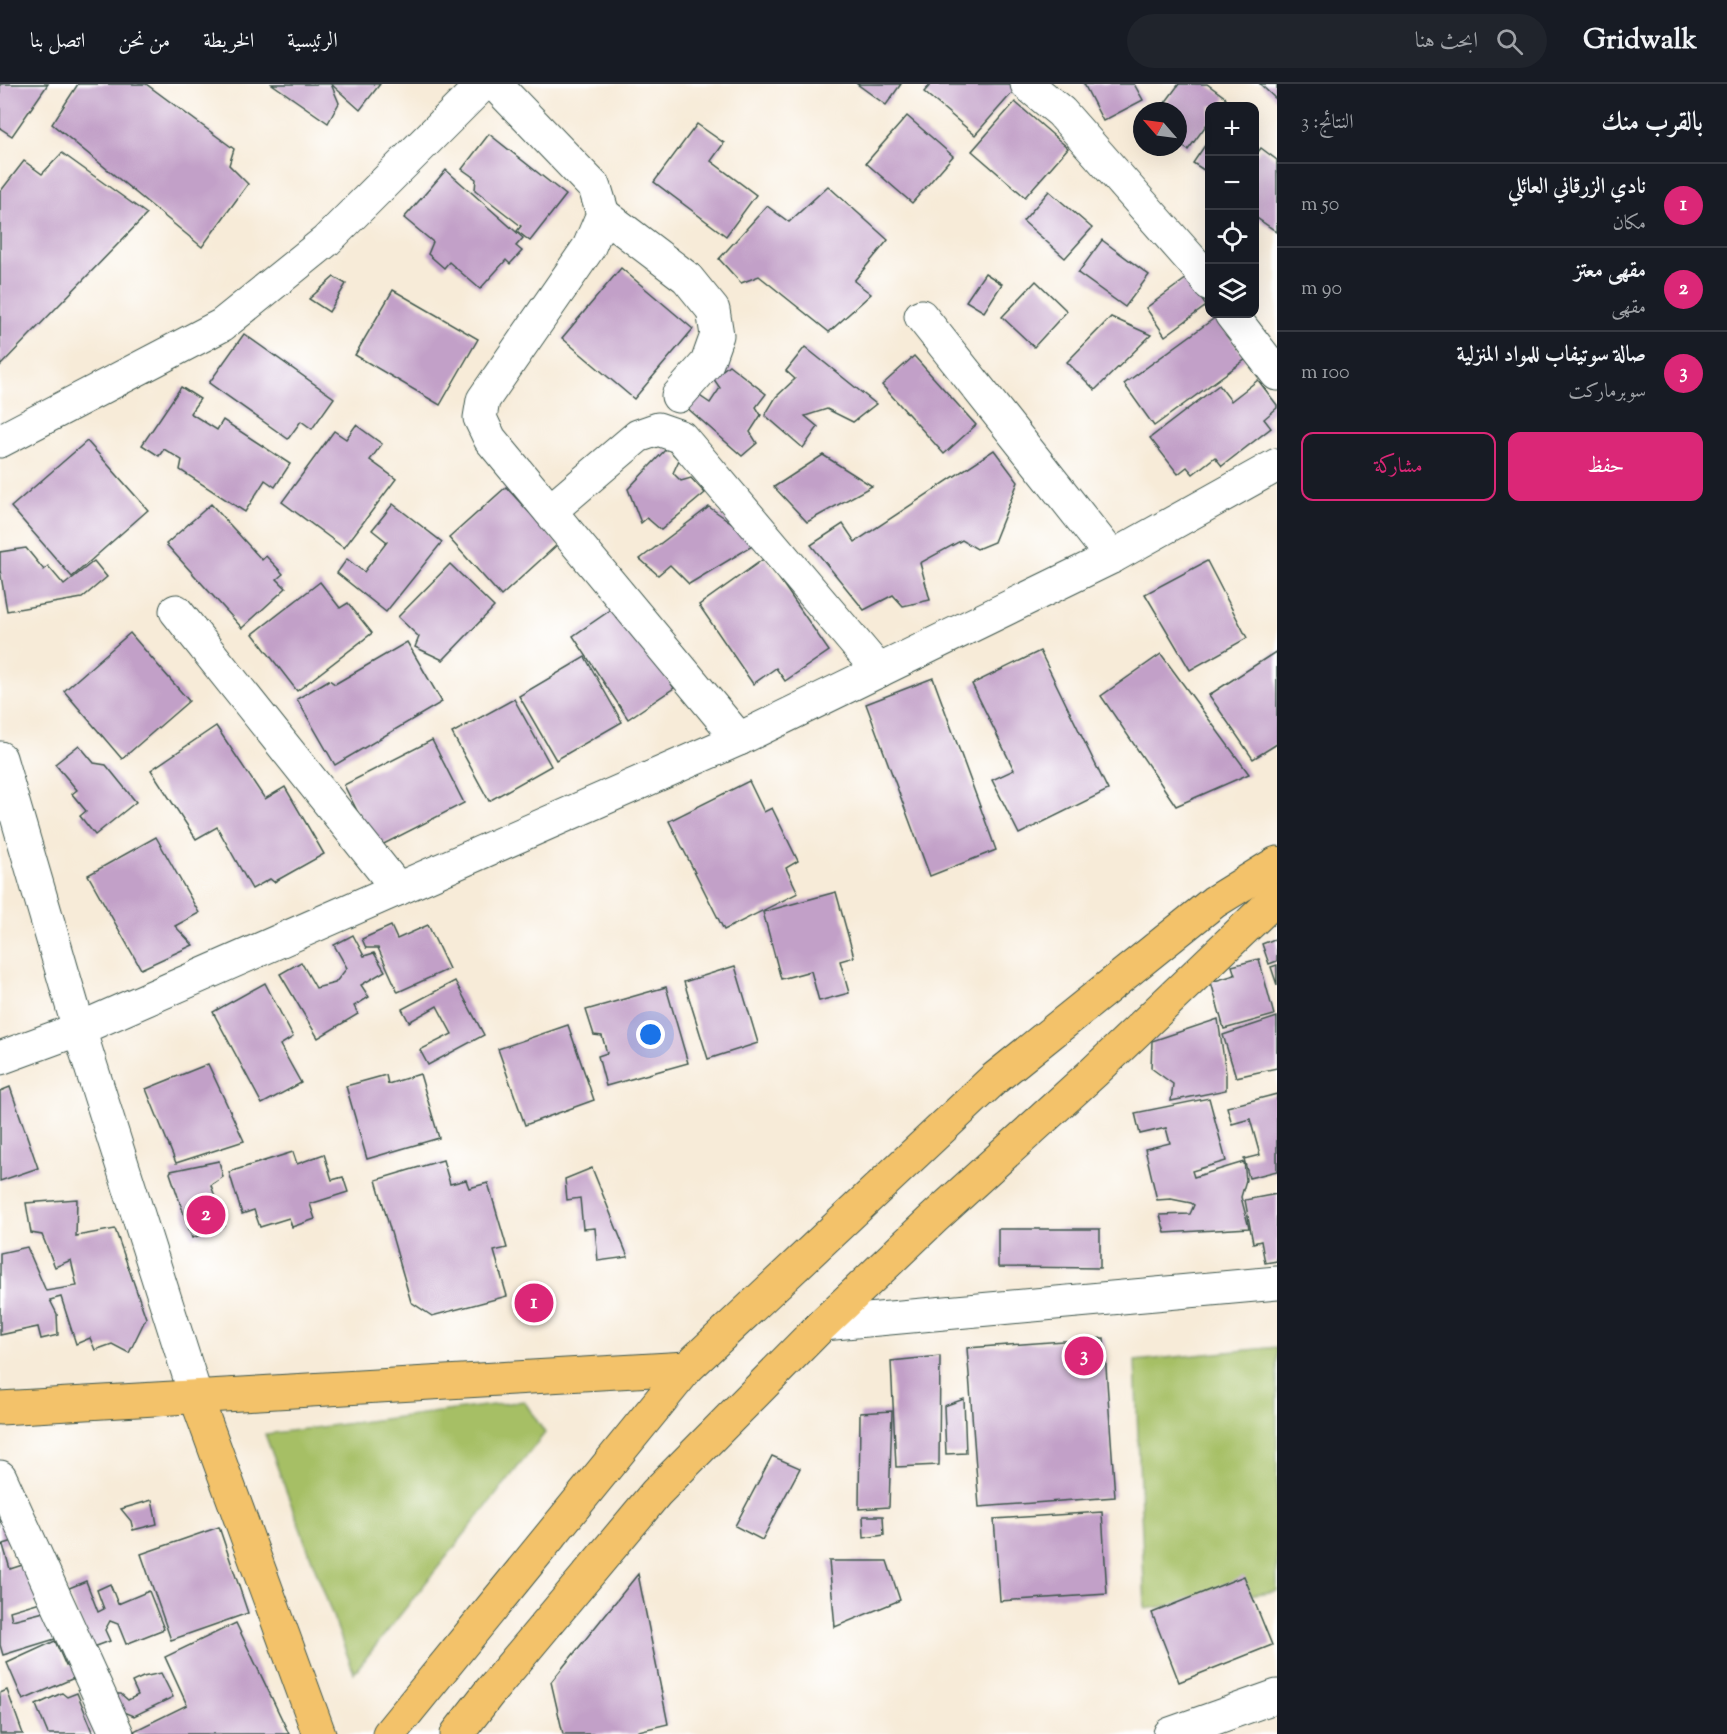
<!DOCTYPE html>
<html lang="ar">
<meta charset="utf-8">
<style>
:root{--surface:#171b24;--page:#20242c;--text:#f1f3f6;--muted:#9ea1a6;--line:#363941;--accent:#db2777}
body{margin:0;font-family:"Sorts Mill Goudy",Amiri,serif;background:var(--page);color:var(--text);direction:rtl}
.controls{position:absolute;right:18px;top:18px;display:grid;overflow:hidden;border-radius:12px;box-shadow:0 6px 24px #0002}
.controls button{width:54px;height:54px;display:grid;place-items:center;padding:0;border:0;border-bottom:2px solid var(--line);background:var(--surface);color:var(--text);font:30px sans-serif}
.compass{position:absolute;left:1133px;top:18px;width:54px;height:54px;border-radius:50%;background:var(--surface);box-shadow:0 6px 24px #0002;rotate:298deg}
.you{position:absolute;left:651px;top:951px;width:21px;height:21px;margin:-15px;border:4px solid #fff;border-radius:50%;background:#1a73e8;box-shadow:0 0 0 9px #1a73e833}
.badge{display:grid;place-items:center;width:39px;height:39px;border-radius:50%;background:var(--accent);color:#fff;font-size:20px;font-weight:700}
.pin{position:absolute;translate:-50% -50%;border:3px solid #fff;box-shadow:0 2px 6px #0006}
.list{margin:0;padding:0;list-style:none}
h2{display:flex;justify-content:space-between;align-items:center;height:78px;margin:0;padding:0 24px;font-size:26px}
h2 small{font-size:20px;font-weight:400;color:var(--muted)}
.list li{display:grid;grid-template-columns:39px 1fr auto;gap:18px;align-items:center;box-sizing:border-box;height:84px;padding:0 24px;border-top:2px solid var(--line)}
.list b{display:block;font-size:22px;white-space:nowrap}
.list p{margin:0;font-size:20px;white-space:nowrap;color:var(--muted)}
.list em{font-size:20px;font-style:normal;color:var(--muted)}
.actions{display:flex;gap:12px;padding:18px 24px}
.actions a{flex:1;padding:14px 0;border:2px solid var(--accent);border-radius:12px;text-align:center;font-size:21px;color:var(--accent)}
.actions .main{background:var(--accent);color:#fff}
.icon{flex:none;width:33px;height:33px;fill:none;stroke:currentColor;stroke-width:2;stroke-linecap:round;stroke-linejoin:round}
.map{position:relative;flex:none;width:1277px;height:1650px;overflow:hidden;direction:ltr}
header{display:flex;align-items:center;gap:36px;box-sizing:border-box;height:84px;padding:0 30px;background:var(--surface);border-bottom:2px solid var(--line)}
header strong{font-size:28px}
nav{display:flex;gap:33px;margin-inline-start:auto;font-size:21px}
.search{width:420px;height:54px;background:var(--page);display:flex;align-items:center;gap:15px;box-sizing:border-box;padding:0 21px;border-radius:33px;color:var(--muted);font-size:22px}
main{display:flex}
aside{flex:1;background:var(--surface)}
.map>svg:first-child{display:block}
.green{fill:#a6bf65;stroke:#627e4c;stroke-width:1.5}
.building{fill:#c2a0c8}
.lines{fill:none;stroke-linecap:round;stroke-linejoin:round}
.minor-casing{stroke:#3f574d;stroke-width:35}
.major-casing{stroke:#3f574d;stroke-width:35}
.minor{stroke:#fff;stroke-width:33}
.major{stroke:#f3c26a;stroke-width:33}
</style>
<header>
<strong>Gridwalk</strong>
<div class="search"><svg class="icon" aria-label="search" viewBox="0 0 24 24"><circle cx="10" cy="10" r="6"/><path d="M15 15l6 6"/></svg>ابحث هنا</div>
<nav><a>الرئيسية</a><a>الخريطة</a><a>من نحن</a><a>اتصل بنا</a></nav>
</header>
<main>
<aside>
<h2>بالقرب منك<small>النتائج: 3</small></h2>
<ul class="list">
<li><span class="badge">1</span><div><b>نادي الزرقاني العائلي</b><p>مكان</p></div><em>50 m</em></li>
<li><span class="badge">2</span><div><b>مقهى معتز</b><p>مقهى</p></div><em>90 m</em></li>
<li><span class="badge">3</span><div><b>صالة سوتيفاب للمواد المنزلية</b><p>سوبرماركت</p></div><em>100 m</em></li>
</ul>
<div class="actions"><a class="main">حفظ</a><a>مشاركة</a></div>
</aside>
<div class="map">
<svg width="1277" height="1650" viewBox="0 0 1277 1650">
<rect width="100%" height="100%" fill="#fff"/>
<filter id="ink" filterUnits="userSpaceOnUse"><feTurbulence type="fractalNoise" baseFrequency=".0167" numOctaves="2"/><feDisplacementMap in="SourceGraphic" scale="12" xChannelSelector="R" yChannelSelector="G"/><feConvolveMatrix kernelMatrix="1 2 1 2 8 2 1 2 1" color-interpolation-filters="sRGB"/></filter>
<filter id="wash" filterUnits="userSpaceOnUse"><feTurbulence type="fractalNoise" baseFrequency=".008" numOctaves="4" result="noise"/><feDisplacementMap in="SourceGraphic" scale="24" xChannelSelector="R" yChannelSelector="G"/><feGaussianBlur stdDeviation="1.35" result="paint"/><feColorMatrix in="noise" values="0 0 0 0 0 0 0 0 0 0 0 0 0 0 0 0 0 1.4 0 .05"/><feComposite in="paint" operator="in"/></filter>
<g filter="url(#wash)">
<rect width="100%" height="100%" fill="#f7ebd8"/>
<g class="green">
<path d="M 1277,1263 L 1277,1507 L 1145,1525 L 1135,1277 Z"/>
<path d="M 524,1317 L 545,1349 L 354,1589 L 265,1350 Z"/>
</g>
<g id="blocks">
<g class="building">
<path d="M 0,0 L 48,0 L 12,52 L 0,44 Z"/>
<path d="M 78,0 L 146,0 L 234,65 L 229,81 L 248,100 L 202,163 L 52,40 Z"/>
<path d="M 272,0 L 380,0 L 360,26 L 331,0 L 339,19 L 328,39 Z"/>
<path d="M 857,0 L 901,0 L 886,21 Z"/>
<path d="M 931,0 L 1020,0 L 975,51 L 924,8 Z"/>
<path d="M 1084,0 L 1134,0 L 1143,16 L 1103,37 Z"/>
<path d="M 1179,0 L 1207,0 L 1226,14 L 1220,22 L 1210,22 L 1210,36 L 1188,66 L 1178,59 L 1178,27 L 1159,27 Z"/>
<path d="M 1260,0 L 1277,0 L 1277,16 Z"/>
<path d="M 1015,18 L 1068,64 L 1025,113 L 972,67 Z"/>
<path d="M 907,32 L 953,72 L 912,119 L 866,79 Z"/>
<path d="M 697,40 L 724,59 L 711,77 L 756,111 L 726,152 L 654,98 Z"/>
<path d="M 489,50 L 566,111 L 530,157 L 517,147 L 521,142 L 475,106 L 476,95 L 462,85 Z"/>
<path d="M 1210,54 L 1210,90 L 1193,79 Z"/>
<path d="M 1261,64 L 1277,76 L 1277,148 L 1254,132 L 1254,73 Z"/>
<path d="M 62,69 L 147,130 L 0,282 L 0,108 L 24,77 L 42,90 Z"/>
<path d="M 446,86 L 523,154 L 516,162 L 522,167 L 510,180 L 506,176 L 480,205 L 449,178 L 444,184 L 428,170 L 433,158 L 404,134 Z"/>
<path d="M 828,102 L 888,156 L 854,197 L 871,210 L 829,248 L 759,192 L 741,199 L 719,175 L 767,122 L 789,138 Z"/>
<path d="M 1049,107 L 1092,144 L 1065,174 L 1023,137 Z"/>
<path d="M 1102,156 L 1149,191 L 1125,223 L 1078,189 Z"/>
<path d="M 621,184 L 693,245 L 634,315 L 562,254 Z"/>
<path d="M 985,189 L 1002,200 L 984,228 L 966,217 Z"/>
<path d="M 334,193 L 346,200 L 329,228 L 309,215 Z"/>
<path d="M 1187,194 L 1206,222 L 1165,252 L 1146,224 Z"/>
<path d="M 1036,197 L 1067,227 L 1034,263 L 1002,233 Z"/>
<path d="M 393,206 L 478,255 L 440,321 L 355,271 Z"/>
<path d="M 1111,233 L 1151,251 L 1095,306 L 1067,278 Z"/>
<path d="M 1216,233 L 1246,275 L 1154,342 L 1124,300 Z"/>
<path d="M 244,250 L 334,314 L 312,345 L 301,337 L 288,355 L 209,299 Z"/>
<path d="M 805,263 L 876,320 L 853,338 L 827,325 L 805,332 L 818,343 L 803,364 L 765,331 L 776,313 L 795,295 L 786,287 Z"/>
<path d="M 914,272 L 976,341 L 944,370 L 882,301 Z"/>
<path d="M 729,281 L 766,310 L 756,323 L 761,331 L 750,348 L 757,359 L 742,372 L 685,322 L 698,311 L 710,319 L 720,304 L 713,294 Z"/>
<path d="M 1258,296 L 1277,321 L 1277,324 L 1264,335 L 1271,344 L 1222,382 L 1215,373 L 1193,390 L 1187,383 L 1178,390 L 1150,354 L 1219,301 L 1231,317 Z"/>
<path d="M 181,303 L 200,315 L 190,329 L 217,346 L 223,336 L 290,380 L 275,403 L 265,396 L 245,428 L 180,386 L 182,376 L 164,365 L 159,372 L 142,361 Z"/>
<path d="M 356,341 L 382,360 L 370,376 L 396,395 L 344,464 L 282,418 L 334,347 L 346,355 Z"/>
<path d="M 87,357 L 148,426 L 72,493 L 11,423 Z"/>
<path d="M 667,364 L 679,376 L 673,389 L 681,397 L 691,394 L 705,409 L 661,446 L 647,434 L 641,439 L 628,405 Z"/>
<path d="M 994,366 L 1018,398 L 994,458 L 977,465 L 962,456 L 920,479 L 930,516 L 903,522 L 893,511 L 864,526 L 811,461 L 843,440 L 855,458 Z"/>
<path d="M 823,371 L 872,402 L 807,438 L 774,403 Z"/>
<path d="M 506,403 L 558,460 L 501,512 L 449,454 Z"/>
<path d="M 211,420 L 262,476 L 266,472 L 283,490 L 277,495 L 286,504 L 242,544 L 166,460 Z"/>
<path d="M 393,420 L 442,458 L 386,528 L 337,489 L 347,475 L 364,488 L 387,458 L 372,446 Z"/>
<path d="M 709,423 L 759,458 L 689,500 L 670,481 L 658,491 L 640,475 Z"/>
<path d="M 26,464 L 44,486 L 48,482 L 64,501 L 94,477 L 107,493 L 82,514 L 7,527 L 0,486 L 0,468 Z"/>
<path d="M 765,474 L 829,567 L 785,597 L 776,584 L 753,600 L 699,521 Z"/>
<path d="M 1207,477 L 1247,554 L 1190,586 L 1145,510 Z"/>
<path d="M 450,480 L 494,523 L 443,576 L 415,563 L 419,553 L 398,533 Z"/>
<path d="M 320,498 L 340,524 L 348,519 L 372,549 L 297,607 L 253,550 Z"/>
<path d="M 618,521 L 674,604 L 628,635 L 573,552 Z"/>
<path d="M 130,549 L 189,617 L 122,675 L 64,607 Z"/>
<path d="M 407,558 L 442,618 L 335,681 L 297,615 L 329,596 L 335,600 Z"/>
<path d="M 1040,567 L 1108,706 L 1019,750 L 992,696 L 1014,686 L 972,600 Z"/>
<path d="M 1277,567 L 1277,660 L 1253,675 L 1209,611 Z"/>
<path d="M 1161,570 L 1249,690 L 1176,722 L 1101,612 Z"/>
<path d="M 585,573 L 622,638 L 556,676 L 519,612 Z"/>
<path d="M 933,594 L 996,766 L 930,792 L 866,620 Z"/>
<path d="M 514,615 L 551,682 L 489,717 L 452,649 Z"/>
<path d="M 216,642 L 265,715 L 285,703 L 324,770 L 274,798 L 270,795 L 252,805 L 217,743 L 196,755 L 151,686 Z"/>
<path d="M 432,656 L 464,719 L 376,764 L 344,701 Z"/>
<path d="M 79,661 L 94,679 L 106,681 L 136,718 L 95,751 L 80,732 L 86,727 L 72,710 L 77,706 L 55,680 Z"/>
<path d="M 749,697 L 764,728 L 772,724 L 798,777 L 786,784 L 798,809 L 724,846 L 669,737 Z"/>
<path d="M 156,753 L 199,829 L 175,842 L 193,861 L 141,885 L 88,791 Z"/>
<path d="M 836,808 L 854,873 L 840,877 L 849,909 L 819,917 L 811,887 L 781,895 L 763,828 Z"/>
<path d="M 428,841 L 449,885 L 398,908 L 378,864 L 366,864 L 362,855 L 391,842 L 397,855 Z"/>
<path d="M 353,851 L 364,872 L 374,869 L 385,887 L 361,901 L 369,913 L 354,922 L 358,930 L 318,954 L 280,890 L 301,878 L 316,904 L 335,899 L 347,884 L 334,861 Z"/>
<path d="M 1277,854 L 1277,877 L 1269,880 L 1262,860 Z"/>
<path d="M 1259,875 L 1274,931 L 1224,945 L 1211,898 L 1235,891 L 1232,882 Z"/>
<path d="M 1277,881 L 1277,901 L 1271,883 Z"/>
<path d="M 735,882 L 758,959 L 708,975 L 684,898 Z"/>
<path d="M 455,897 L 484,951 L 428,981 L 420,966 L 452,950 L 437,922 L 409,938 L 402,925 Z"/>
<path d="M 265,899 L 293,953 L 280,961 L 301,999 L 262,1020 L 213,928 Z"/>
<path d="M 666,903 L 688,979 L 606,1002 L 598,972 L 607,969 L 602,952 L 594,951 L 586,926 Z"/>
<path d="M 1277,933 L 1277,984 L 1236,993 L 1223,951 Z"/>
<path d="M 1218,935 L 1226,989 L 1226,1006 L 1171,1017 L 1173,1000 L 1151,984 L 1152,957 Z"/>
<path d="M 568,941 L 594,1016 L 525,1041 L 498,965 Z"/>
<path d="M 208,980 L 244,1057 L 176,1079 L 146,1005 Z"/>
<path d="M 420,990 L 439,1054 L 367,1075 L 346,1002 L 386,991 L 388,1000 Z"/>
<path d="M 10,1003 L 38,1084 L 0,1097 L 0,1007 Z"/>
<path d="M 1277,1010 L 1277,1087 L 1249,1094 L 1244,1075 L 1260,1071 L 1250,1035 L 1232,1040 L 1227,1023 Z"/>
<path d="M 1209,1014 L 1226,1077 L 1192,1087 L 1194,1093 L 1244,1078 L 1246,1096 L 1241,1113 L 1249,1144 L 1165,1149 L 1160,1131 L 1190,1130 L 1194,1121 L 1191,1119 L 1171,1115 L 1157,1116 L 1145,1065 L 1170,1059 L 1166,1044 L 1140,1050 L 1135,1029 Z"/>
<path d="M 293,1068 L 297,1080 L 324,1070 L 332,1096 L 343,1093 L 348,1108 L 310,1120 L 315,1135 L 292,1143 L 289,1134 L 260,1143 L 254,1126 L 242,1130 L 229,1088 Z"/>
<path d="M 443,1076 L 450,1100 L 466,1096 L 469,1104 L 488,1099 L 507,1164 L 494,1167 L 507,1212 L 432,1232 L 411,1218 L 376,1096 Z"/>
<path d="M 219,1077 L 223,1093 L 211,1101 L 225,1142 L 192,1154 L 170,1089 L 171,1087 Z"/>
<path d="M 592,1084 L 628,1173 L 598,1177 L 595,1144 L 583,1145 L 580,1114 L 567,1116 L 565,1095 Z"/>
<path d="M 1277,1110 L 1277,1177 L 1265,1179 L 1261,1157 L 1253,1159 L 1245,1116 Z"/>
<path d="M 77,1115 L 76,1152 L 115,1145 L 146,1234 L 129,1269 L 112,1260 L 95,1266 L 90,1254 L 76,1260 L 61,1213 L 50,1216 L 57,1230 L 58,1251 L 41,1255 L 38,1243 L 0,1251 L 0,1169 L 27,1163 L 46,1207 L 77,1202 L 71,1176 L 55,1183 L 42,1151 L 31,1149 L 26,1119 Z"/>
<path d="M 998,1145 L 1100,1145 L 1100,1184 L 998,1183 Z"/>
<path d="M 1104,1254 L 1115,1413 L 979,1423 L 967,1264 Z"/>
<path d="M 940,1272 L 939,1381 L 896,1383 L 891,1277 Z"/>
<path d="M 964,1315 L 966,1369 L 946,1370 L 944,1322 Z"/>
<path d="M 892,1327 L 889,1423 L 859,1425 L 860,1329 Z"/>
<path d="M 772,1372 L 800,1384 L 762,1456 L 735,1442 Z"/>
<path d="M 0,1410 L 24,1454 L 0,1461 Z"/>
<path d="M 152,1416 L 157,1440 L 133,1446 L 131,1437 L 121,1425 Z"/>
<path d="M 1102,1428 L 1107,1510 L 1000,1517 L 994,1435 Z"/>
<path d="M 863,1432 L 883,1432 L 884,1451 L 864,1454 Z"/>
<path d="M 219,1443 L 248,1529 L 171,1556 L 141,1470 Z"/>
<path d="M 3,1461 L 10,1485 L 35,1477 L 47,1516 L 10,1527 L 12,1536 L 48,1527 L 55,1555 L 3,1571 L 0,1561 L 0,1462 Z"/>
<path d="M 829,1477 L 887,1477 L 900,1516 L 835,1543 Z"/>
<path d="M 638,1490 L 668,1640 L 638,1647 L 638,1650 L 563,1650 L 551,1598 Z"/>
<path d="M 1244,1492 L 1272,1561 L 1179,1598 L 1152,1529 Z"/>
<path d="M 86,1497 L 98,1528 L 104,1525 L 97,1506 L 110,1500 L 118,1520 L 149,1507 L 164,1545 L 126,1560 L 118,1540 L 110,1537 L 105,1546 L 110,1557 L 91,1564 L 67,1505 Z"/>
<path d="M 236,1539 L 289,1650 L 136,1650 L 134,1647 L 187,1621 L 165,1573 Z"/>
<path d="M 55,1557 L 66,1582 L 76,1578 L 81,1591 L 23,1616 L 7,1579 Z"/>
<path d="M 161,1589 L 173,1613 L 134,1632 L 122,1627 L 112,1610 L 121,1610 L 128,1616 L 138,1611 L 132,1598 L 143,1593 Z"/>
<path d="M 7,1606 L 23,1650 L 0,1650 L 0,1609 Z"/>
<path d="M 62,1609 L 67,1613 L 77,1609 L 94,1650 L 48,1650 L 36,1621 Z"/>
</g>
</g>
</g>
<g filter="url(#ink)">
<use href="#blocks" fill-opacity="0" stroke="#3f574d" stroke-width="1.5"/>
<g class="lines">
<g class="minor-casing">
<g id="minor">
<path d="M 495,0 L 595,104 L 603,130 L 589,163 L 483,316 L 480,334 L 490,355 L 739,655"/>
<path d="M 1027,0 L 1061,28 L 1194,179 L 1210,200"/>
<path d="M 603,130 L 687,194 L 713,226 L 717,251 L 707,279 L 678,312"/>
<path d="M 1231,230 L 1277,290"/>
<path d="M 921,232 L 1112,473"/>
<path d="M 0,357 L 222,241 L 326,157 L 483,0"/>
<path d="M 550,427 L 638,352 L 658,345 L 681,353 L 879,587"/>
<path d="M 176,527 L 398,805"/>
<path d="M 0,674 L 79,945 L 196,1313"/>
<path d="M 0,974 L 79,945 L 739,655 L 1112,473 L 1277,381"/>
<path d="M 823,1240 L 1277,1199"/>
<path d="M 0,1393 L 117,1650"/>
<path d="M 1170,1650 L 1277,1612"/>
</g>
</g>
<g class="major-casing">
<g id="major">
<path d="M 196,1313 L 319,1650"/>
<path d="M 0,1324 L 687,1284"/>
<path d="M 389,1650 L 687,1284 L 994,995 L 1214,818 L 1277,779"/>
<path d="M 457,1650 L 488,1610 L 656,1409 L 823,1240 L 934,1134 L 1094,988 L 1269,821 L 1277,815"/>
</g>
</g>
<use href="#minor" class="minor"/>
<use href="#major" class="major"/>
</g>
</g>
</svg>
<div class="controls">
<button>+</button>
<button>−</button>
<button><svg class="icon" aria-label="locate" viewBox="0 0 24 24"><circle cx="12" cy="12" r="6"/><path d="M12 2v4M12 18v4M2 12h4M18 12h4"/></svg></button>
<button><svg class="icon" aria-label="layers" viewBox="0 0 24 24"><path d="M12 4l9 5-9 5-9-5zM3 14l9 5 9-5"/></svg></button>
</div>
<svg class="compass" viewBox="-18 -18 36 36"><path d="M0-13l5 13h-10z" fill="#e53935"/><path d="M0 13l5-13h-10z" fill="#9ea1a6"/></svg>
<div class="you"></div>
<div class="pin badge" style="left:534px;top:1219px">1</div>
<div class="pin badge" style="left:206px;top:1131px">2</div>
<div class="pin badge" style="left:1084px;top:1272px">3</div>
</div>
</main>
